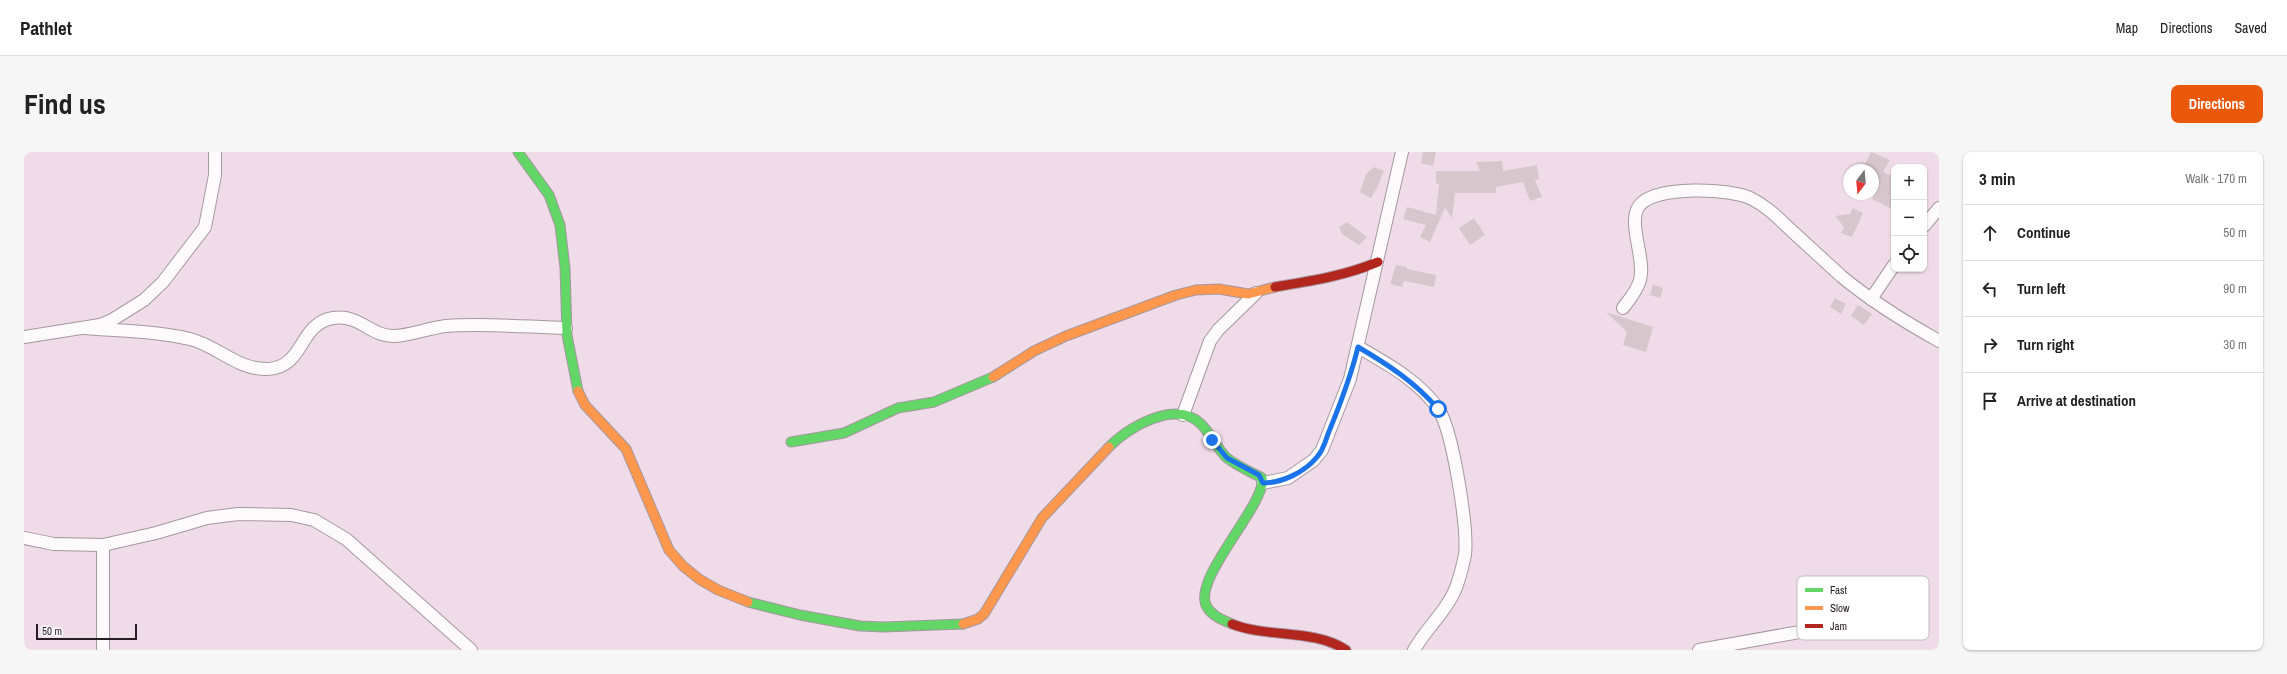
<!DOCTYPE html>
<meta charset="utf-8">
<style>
:root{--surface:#fff;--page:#f6f6f6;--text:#222;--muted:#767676;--line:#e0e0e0;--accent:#ea580c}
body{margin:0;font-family:"Archivo Narrow",sans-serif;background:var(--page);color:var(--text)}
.controls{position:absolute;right:12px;top:12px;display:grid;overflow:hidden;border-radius:8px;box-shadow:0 1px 3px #0004}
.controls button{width:36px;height:36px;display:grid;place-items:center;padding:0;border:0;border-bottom:1px solid var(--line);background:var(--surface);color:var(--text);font:20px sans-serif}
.compass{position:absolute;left:1819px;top:12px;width:36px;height:36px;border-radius:50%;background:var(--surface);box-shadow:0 1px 3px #0004;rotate:196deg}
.scale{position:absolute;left:12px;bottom:10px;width:101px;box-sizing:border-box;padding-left:4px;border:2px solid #291d25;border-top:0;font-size:11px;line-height:14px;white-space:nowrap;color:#291d25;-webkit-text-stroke:3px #fff;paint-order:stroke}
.stop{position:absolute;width:12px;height:12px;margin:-9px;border:3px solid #1a73e8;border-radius:50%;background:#fff}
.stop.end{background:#1a73e8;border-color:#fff;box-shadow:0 1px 4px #0008}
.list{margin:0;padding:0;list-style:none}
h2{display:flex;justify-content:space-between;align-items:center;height:52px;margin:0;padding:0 16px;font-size:17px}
h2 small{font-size:13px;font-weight:400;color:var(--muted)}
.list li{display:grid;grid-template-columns:26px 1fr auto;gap:12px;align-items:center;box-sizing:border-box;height:56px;padding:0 16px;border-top:1px solid var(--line)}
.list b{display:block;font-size:15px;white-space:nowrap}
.list em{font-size:13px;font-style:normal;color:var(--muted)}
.icon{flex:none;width:22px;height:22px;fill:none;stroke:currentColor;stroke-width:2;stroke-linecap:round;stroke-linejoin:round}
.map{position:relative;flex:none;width:1915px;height:498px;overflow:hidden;border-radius:8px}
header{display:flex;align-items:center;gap:24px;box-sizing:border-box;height:56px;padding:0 20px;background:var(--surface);border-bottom:1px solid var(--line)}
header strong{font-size:19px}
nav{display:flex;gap:22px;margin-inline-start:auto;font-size:14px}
.intro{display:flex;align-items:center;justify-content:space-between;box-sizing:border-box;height:96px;padding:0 24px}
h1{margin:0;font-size:28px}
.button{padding:10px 18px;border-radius:8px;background:var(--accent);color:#fff;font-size:14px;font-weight:700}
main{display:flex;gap:24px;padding:0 24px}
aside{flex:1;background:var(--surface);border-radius:8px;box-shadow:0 1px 3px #0004}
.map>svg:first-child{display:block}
.building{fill:#d7c6cc}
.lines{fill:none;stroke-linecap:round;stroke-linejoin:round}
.street-casing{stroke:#a697a0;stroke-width:14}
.fast-casing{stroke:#a697a0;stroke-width:11}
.slow-casing{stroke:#a697a0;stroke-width:11}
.jam-casing{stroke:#a697a0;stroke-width:11}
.street{stroke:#fdfafc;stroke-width:12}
.fast{stroke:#63d668;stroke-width:9}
.slow{stroke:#ff974d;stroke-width:9}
.jam{stroke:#b3261e;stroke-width:9}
.route{stroke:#1a73e8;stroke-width:5}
.key{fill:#fff;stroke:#bfbbbe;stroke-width:1}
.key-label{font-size:11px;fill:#291d25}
</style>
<header>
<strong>Pathlet</strong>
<nav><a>Map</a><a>Directions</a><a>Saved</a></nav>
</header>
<div class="intro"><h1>Find us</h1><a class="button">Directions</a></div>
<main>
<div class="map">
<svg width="1915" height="498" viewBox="0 0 1915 498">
<rect width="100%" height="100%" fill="#f0dce8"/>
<g class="building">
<path d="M 1399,0 L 1412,0 L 1409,14 L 1397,11 Z"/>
<path d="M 1847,0 L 1866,8 L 1859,20 L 1870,25 L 1870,58 L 1848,47 L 1854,30 L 1849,40 L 1849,18 L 1838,18 Z"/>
<path d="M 1478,9 L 1479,19 L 1513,13 L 1515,27 L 1511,28 L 1518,45 L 1506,49 L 1499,30 L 1472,35 L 1472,41 L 1431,41 L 1428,66 L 1421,56 L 1406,90 L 1396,85 L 1402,73 L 1379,67 L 1383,55 L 1412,63 L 1415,32 L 1412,31 L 1412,19 L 1456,19 L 1452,10 Z"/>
<path d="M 1350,15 L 1360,19 L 1354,34 L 1347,46 L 1336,40 L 1342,22 Z"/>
<path d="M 1829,56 L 1839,61 L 1828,85 L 1817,81 L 1820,75 L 1811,64 L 1826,62 Z"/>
<path d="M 1450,66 L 1461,83 L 1446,93 L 1435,76 Z"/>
<path d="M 1323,70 L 1343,85 L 1335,93 L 1318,82 L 1315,75 Z"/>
<path d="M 1372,113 L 1383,115 L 1383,117 L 1412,123 L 1410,135 L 1380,129 L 1378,135 L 1366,132 Z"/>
<path d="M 1629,133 L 1639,136 L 1636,146 L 1626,143 Z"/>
<path d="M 1811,146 L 1822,152 L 1817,162 L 1806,155 Z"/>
<path d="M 1834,153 L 1848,162 L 1840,173 L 1827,164 Z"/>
<path d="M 1582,160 L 1629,175 L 1622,200 L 1599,193 L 1603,180 Z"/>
</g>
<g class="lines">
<g class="street-casing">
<g id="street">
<path d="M 1900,74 L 1915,56"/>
<path d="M 1847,147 L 1870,113"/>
<path d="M 1599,156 C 1605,148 1613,139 1616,128 C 1622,107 1603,71 1615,54 C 1630,33 1708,36 1728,47 C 1744,55 1755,67 1768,79 C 1784,94 1801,109 1817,124 C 1847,149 1881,170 1915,189"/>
<path d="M 61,176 C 96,179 133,179 166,187 C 194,194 213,218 244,217 C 281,215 274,172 309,166 C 336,162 346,184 369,184 C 385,184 404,176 422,174 C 461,171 503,175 542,176"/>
<path d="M 0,185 L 76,173 L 88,168 L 120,148 L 139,130 L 181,75 L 191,23 L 191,0"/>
<path d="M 1334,195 C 1362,211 1397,230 1415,258 C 1429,281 1444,375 1441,403 C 1439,413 1436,424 1433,433 C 1424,458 1403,475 1390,498"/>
<path d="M 1159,263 L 1186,189 L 1194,178 L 1232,141"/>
<path d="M 1239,331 L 1264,326 L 1290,308 L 1298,298 L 1326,227 L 1378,0"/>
<path d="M 0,386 L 30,392 L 79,393 L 132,381 L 183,366 L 214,362 L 267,363 L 290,368 L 322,387 L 447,498"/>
<path d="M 79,393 L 79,498"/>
<path d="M 1675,498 L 1820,472"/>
</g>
</g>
<g class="fast-casing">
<g id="fast">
<path d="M 494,0 L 525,43 L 536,73 L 541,116 L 543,183 L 554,239"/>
<path d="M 767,290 L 820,281 L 874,256 L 910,250 L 969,225"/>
<path d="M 1085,295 C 1104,275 1152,247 1177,272 C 1187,282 1193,297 1203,306 C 1213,314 1227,320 1238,326 C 1243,352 1166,428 1183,455 C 1188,464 1199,468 1208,472"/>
<path d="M 724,450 L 776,463 L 836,474 L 860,475 L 939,472"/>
</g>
</g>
<g class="slow-casing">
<g id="slow">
<path d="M 969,225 L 1010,199 L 1042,184 L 1152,143 L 1172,138 L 1195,137 L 1224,142 L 1251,135"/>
<path d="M 554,239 L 561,253 L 602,297 L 645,398 L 659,414 L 675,427 L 694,438 L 724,450"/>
<path d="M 939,472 L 954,467 L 960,462 L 1018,366 L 1085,295"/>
</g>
</g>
<g class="jam-casing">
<g id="jam">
<path d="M 1251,135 C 1287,129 1320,124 1354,110"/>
<path d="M 1208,472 C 1243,486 1291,477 1322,498"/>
</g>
</g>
<use href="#street" class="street"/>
<use href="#fast" class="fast"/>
<use href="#slow" class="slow"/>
<use href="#jam" class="jam"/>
</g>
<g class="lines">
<path class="route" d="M 1188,288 L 1203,306 L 1235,323 L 1239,331 C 1258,331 1281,320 1293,305 C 1300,298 1302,286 1306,277 C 1317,250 1327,224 1334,195 C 1363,212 1391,230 1414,257"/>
</g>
<rect x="1773" y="424" width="132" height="64" rx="6" class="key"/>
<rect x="1781" y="436" width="18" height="4" fill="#63d668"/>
<rect x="1781" y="454" width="18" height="4" fill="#ff974d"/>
<rect x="1781" y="472" width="18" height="4" fill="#b3261e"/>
<g class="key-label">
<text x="1806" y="442">Fast</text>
<text x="1806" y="460">Slow</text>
<text x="1806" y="478">Jam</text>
</g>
</svg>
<div class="controls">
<button>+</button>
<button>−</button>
<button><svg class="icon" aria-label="locate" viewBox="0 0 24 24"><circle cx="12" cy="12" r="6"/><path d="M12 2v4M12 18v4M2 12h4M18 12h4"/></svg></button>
</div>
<svg class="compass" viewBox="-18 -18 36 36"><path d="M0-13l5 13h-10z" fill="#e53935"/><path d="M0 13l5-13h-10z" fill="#767676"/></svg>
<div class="scale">50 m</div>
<div class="stop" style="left:1414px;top:257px"></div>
<div class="stop end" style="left:1188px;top:288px"></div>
</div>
<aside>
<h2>3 min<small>Walk · 170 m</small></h2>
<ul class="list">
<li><svg class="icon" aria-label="ahead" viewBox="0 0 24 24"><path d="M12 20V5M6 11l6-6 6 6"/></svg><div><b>Continue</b></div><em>50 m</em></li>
<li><svg class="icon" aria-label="left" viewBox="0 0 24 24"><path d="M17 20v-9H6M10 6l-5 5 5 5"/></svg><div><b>Turn left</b></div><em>90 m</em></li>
<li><svg class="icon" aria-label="right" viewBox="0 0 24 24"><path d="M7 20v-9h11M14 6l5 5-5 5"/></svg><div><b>Turn right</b></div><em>30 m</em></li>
<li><svg class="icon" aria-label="arrive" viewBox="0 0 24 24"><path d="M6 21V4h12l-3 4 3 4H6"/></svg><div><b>Arrive at destination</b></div></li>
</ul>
</aside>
</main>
